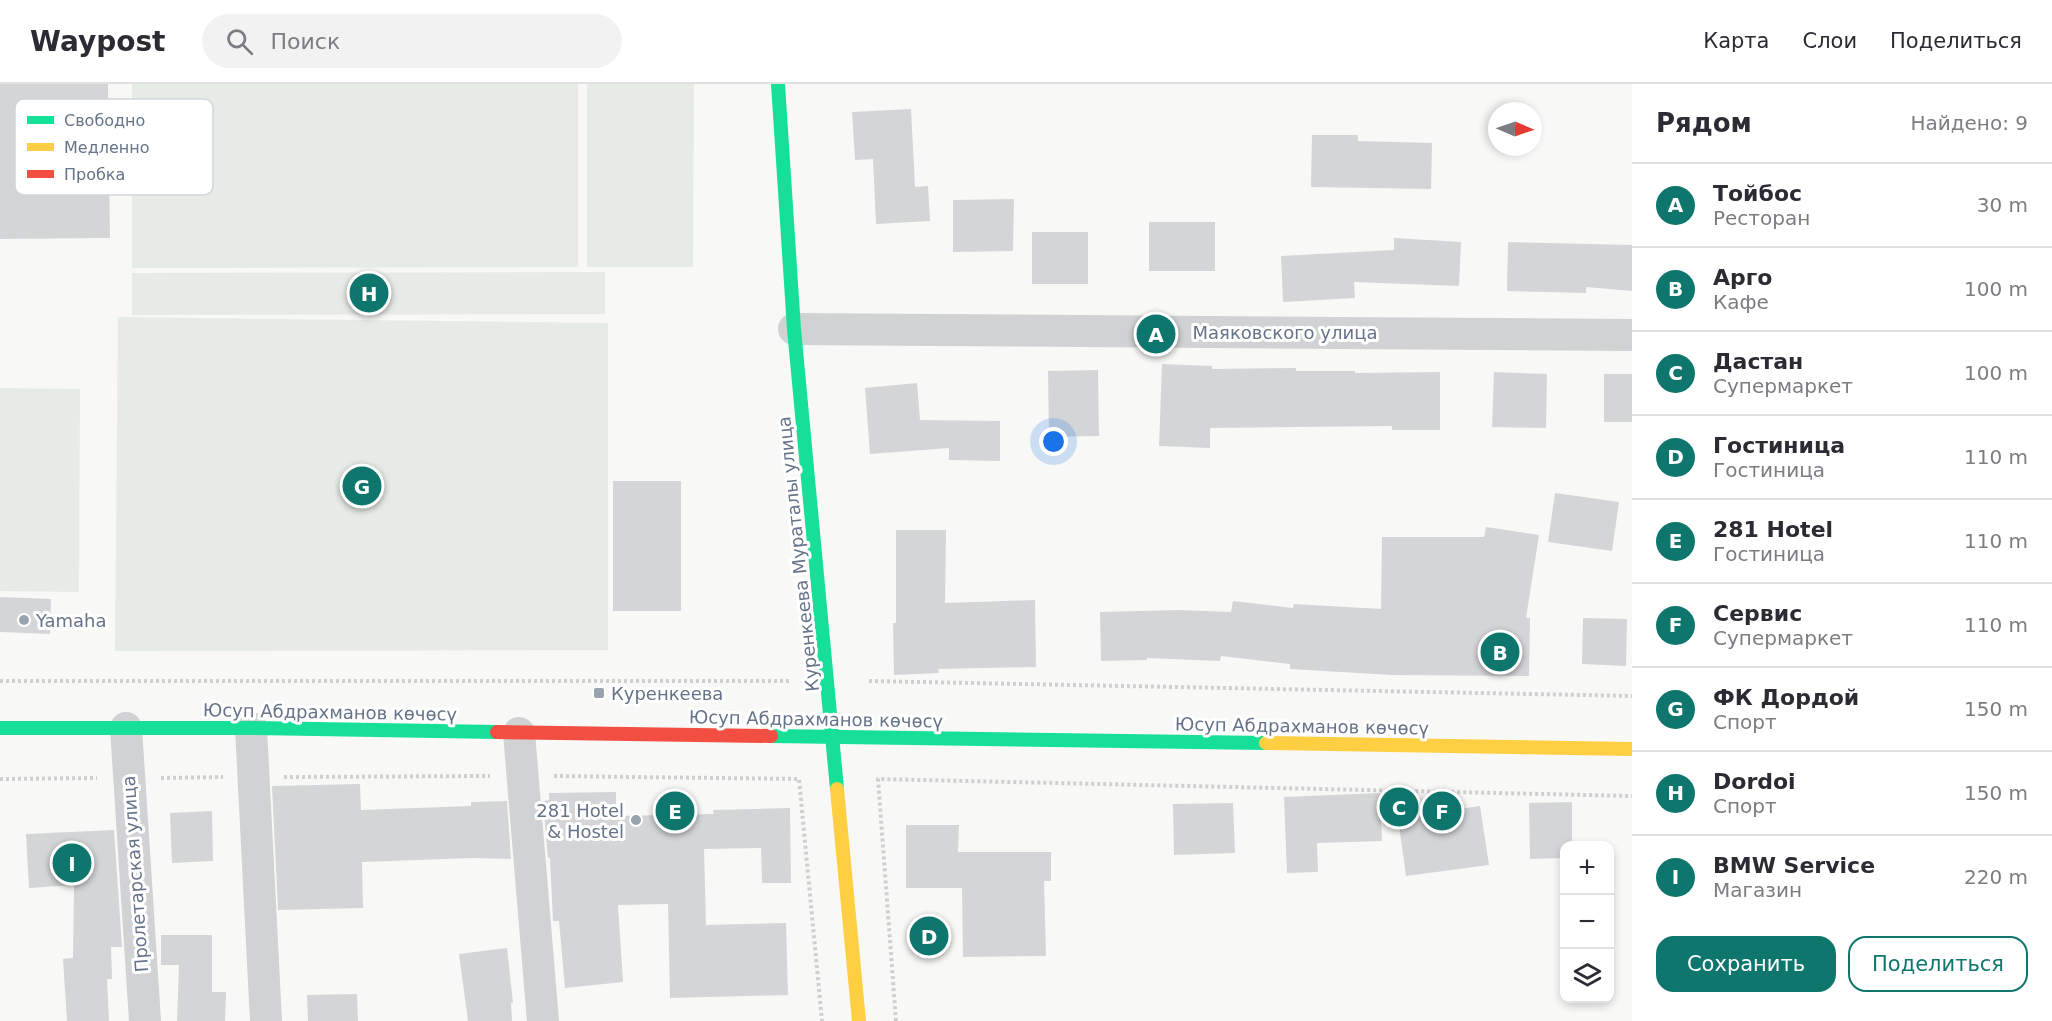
<!DOCTYPE html>
<html lang="ru">
<meta charset="utf-8">
<style>
:root{--surface:#fff;--page:#f2f2f3;--text:#2b2b33;--muted:#7c7c81;--line:#e1e1e2;--accent:#0f766e}
body{margin:0;font-family:"DejaVu Sans",sans-serif;background:var(--page);color:var(--text)}
.controls{position:absolute;right:18px;bottom:18px;display:grid;overflow:hidden;border-radius:12px;box-shadow:0 3px 9px #0003}
.controls button{width:54px;height:54px;display:grid;place-items:center;padding:0;border:0;border-bottom:2px solid var(--line);background:var(--surface);color:var(--text);font:30px sans-serif}
.compass{position:absolute;left:1488px;top:18px;width:54px;height:54px;border-radius:50%;background:var(--surface);box-shadow:0 3px 9px #0003;rotate:92deg}
.you{position:absolute;left:1054px;top:358px;width:21px;height:21px;margin:-15px;border:4px solid #fff;border-radius:50%;background:#1a73e8;box-shadow:0 0 0 9px #1a73e833}
.badge{display:grid;place-items:center;width:39px;height:39px;border-radius:50%;background:var(--accent);color:#fff;font-size:20px;font-weight:700}
.pin{position:absolute;translate:-50% -50%;border:3px solid #fff;box-shadow:0 2px 6px #0006}
.list{margin:0;padding:0;list-style:none}
h2{display:flex;justify-content:space-between;align-items:center;height:78px;margin:0;padding:0 24px;font-size:26px}
h2 small{font-size:20px;font-weight:400;color:var(--muted)}
.list li{display:grid;grid-template-columns:39px 1fr auto;gap:18px;align-items:center;box-sizing:border-box;height:84px;padding:0 24px;border-top:2px solid var(--line)}
.list b{display:block;font-size:22px;white-space:nowrap}
.list p{margin:0;font-size:20px;white-space:nowrap;color:var(--muted)}
.list em{font-size:20px;font-style:normal;color:var(--muted)}
.actions{display:flex;gap:12px;padding:18px 24px}
.actions a{flex:1;padding:14px 0;border:2px solid var(--accent);border-radius:18px;text-align:center;font-size:21px;color:var(--accent)}
.actions .main{background:var(--accent);color:#fff}
.icon{flex:none;width:33px;height:33px;fill:none;stroke:currentColor;stroke-width:2;stroke-linecap:round;stroke-linejoin:round}
.map{position:relative;flex:none;width:1632px;height:937px;overflow:hidden}
header{display:flex;align-items:center;gap:36px;box-sizing:border-box;height:84px;padding:0 30px;background:var(--surface);border-bottom:2px solid var(--line)}
header strong{font-size:28px}
nav{display:flex;gap:33px;margin-inline-start:auto;font-size:21px}
.search{width:420px;height:54px;background:var(--page);display:flex;align-items:center;gap:15px;box-sizing:border-box;padding:0 21px;border-radius:33px;color:var(--muted);font-size:22px}
main{display:flex}
aside{flex:1;background:var(--surface)}
.map>svg:first-child{display:block}
.green{fill:#e7ebe5}
.building{fill:#d4d5d7}
.lines{fill:none;stroke-linecap:round;stroke-linejoin:round}
.path{stroke:#cfcfd0;stroke-width:4;stroke-dasharray:3 3;stroke-linecap:butt}
.street{stroke:#d1d2d3;stroke-width:32}
.fast{stroke:#16e098;stroke-width:14}
.slow{stroke:#ffcf43;stroke-width:14}
.jam{stroke:#f24e42;stroke-width:14}
.poi-dot{fill:#99a2af;stroke:#fff;stroke-width:2}
.labels{text-anchor:middle;dominant-baseline:central;stroke-width:6;stroke-linejoin:round;paint-order:stroke}
.street-label{font-size:18px;fill:#667388;stroke:#fff}
.poi-label{font-size:18px;fill:#667388;stroke:#fff;text-anchor:start}
.key{fill:#fff;stroke:#d1d5db;stroke-width:1.5}
.key-label{font-size:16px;fill:#667388}
</style>
<header>
<strong>Waypost</strong>
<div class="search"><svg class="icon" aria-label="search" viewBox="0 0 24 24"><circle cx="10" cy="10" r="6"/><path d="M15 15l6 6"/></svg>Поиск</div>
<nav><a>Карта</a><a>Слои</a><a>Поделиться</a></nav>
</header>
<main>
<div class="map">
<svg width="1632" height="937" viewBox="0 0 1632 937">
<rect width="100%" height="100%" fill="#f8f8f7"/>
<g class="green">
<path d="M 132,0 L 578,0 L 578,183 L 132,184 Z"/>
<path d="M 587,0 L 694,0 L 693,183 L 587,183 Z"/>
<path d="M 605,188 L 605,230 L 132,231 L 132,189 Z"/>
<path d="M 118,233 L 608,239 L 608,566 L 115,567 Z"/>
<path d="M 0,304 L 80,305 L 79,508 L 0,507 Z"/>
</g>
<g class="building">
<path d="M 0,0 L 108,0 L 110,154 L 0,155 Z"/>
<path d="M 911,25 L 915,103 L 928,102 L 930,137 L 876,140 L 873,75 L 855,76 L 852,28 Z"/>
<path d="M 1312,51 L 1358,51 L 1358,57 L 1432,59 L 1431,105 L 1311,103 Z"/>
<path d="M 1014,115 L 1013,167 L 953,168 L 953,116 Z"/>
<rect x="1149" y="138" width="66" height="49"/>
<rect x="1032" y="148" width="56" height="52"/>
<path d="M 1394,154 L 1461,158 L 1459,202 L 1354,198 L 1355,214 L 1283,218 L 1281,172 L 1394,166 Z"/>
<path d="M 1508,158 L 1632,161 L 1632,207 L 1586,203 L 1586,209 L 1507,207 Z"/>
<path d="M 1162,280 L 1212,282 L 1212,285 L 1296,284 L 1296,287 L 1355,287 L 1355,289 L 1440,288 L 1440,346 L 1392,346 L 1392,342 L 1210,344 L 1210,364 L 1159,362 Z"/>
<path d="M 1098,286 L 1099,352 L 1049,353 L 1048,287 Z"/>
<path d="M 1494,288 L 1547,290 L 1546,344 L 1492,343 Z"/>
<rect x="1604" y="290" width="28" height="48"/>
<path d="M 917,299 L 920,336 L 1000,337 L 1000,377 L 949,376 L 949,364 L 870,370 L 865,304 Z"/>
<rect x="613" y="397" width="68" height="130"/>
<path d="M 1555,409 L 1619,418 L 1612,467 L 1548,458 Z"/>
<path d="M 1486,443 L 1539,451 L 1526,534 L 1530,534 L 1529,592 L 1392,591 L 1290,585 L 1290,580 L 1221,572 L 1220,577 L 1147,574 L 1147,576 L 1101,577 L 1100,528 L 1178,526 L 1231,528 L 1233,517 L 1293,524 L 1294,520 L 1381,525 L 1382,453 L 1484,453 Z"/>
<path d="M 896,446 L 946,446 L 945,519 L 1035,516 L 1036,583 L 938,585 L 939,589 L 894,591 L 893,539 L 896,539 Z"/>
<path d="M 0,513 L 51,515 L 50,550 L 0,548 Z"/>
<path d="M 1583,534 L 1627,535 L 1626,582 L 1582,580 Z"/>
<path d="M 360,700 L 361,726 L 471,722 L 471,718 L 507,717 L 511,775 L 472,774 L 362,778 L 363,824 L 278,826 L 272,702 Z"/>
<path d="M 616,708 L 616,732 L 714,730 L 713,726 L 790,724 L 791,799 L 762,799 L 761,764 L 704,765 L 706,841 L 786,839 L 788,911 L 670,914 L 668,820 L 618,821 L 623,898 L 565,904 L 559,837 L 553,837 L 550,774 L 548,774 L 543,717 L 549,716 L 549,709 Z"/>
<path d="M 1380,709 L 1382,757 L 1317,759 L 1318,788 L 1287,789 L 1284,713 Z"/>
<path d="M 1572,718 L 1572,762 L 1564,762 L 1564,774 L 1530,775 L 1529,719 Z"/>
<path d="M 1233,719 L 1235,769 L 1174,771 L 1173,720 Z"/>
<path d="M 1480,722 L 1489,781 L 1406,792 L 1398,734 Z"/>
<path d="M 212,727 L 213,777 L 172,779 L 170,729 Z"/>
<path d="M 906,741 L 959,741 L 958,768 L 1051,768 L 1051,797 L 1044,797 L 1046,872 L 963,873 L 962,804 L 906,804 Z"/>
<path d="M 114,746 L 122,863 L 111,863 L 112,895 L 107,895 L 109,937 L 67,937 L 63,875 L 73,874 L 74,801 L 29,804 L 26,750 Z"/>
<path d="M 161,851 L 212,851 L 212,908 L 226,908 L 225,937 L 177,937 L 179,881 L 161,881 Z"/>
<path d="M 507,864 L 513,919 L 511,919 L 512,937 L 468,937 L 459,870 Z"/>
<path d="M 357,910 L 358,937 L 308,937 L 307,911 Z"/>
</g>
<g class="lines">
<g class="path">
<path d="M 0,597 L 792,597"/>
<path d="M 869,597 L 1632,612"/>
<path d="M 554,692 L 799,695 L 822,937"/>
<path d="M 284,693 L 490,692"/>
<path d="M 161,694 L 223,693"/>
<path d="M 0,695 L 97,694"/>
<path d="M 896,937 L 878,695 L 1632,712"/>
</g>
<g class="street">
<path d="M 794,245 L 1632,251"/>
<path d="M 126,644 L 145,937"/>
<path d="M 251,644 L 266,937"/>
<path d="M 519,649 L 543,937"/>
</g>
<g class="fast">
<path d="M 778,0 L 794,245 L 837,705"/>
<path d="M 0,644 L 251,644 L 497,648"/>
<path d="M 771,652 L 1266,659"/>
</g>
<g class="slow">
<path d="M 1266,659 L 1632,665"/>
<path d="M 837,705 L 859,937"/>
</g>
<path class="jam" d="M 497,648 L 771,652"/>
</g>
<g class="poi-dot">
<circle cx="24" cy="536" r="6"/>
<rect x="593" y="603" width="12" height="12" rx="3"/>
<circle cx="636" cy="736" r="6"/>
</g>
<g class="labels">
<g class="street-label">
<text x="1285" y="248">Маяковского улица</text>
<text transform="translate(798 470) rotate(-96)">Куренкеева Мураталы улица</text>
<text transform="translate(330 628) rotate(1)">Юсуп Абдрахманов көчөсү</text>
<text transform="translate(816 635) rotate(1)">Юсуп Абдрахманов көчөсү</text>
<text transform="translate(1302 642) rotate(1)">Юсуп Абдрахманов көчөсү</text>
<text transform="translate(135 790) rotate(-94)">Пролетарская улица</text>
</g>
<g class="poi-label">
<text x="36" y="536">Yamaha</text>
<text x="611" y="609">Куренкеева</text>
<text x="624" y="726" text-anchor="end">281 Hotel<tspan x="624" dy="21">&amp; Hostel</tspan></text>
</g>
</g>
<rect x="15" y="15" width="198" height="96" rx="9" class="key"/>
<rect x="27" y="32" width="27" height="8" fill="#16e098"/>
<rect x="27" y="59" width="27" height="8" fill="#ffcf43"/>
<rect x="27" y="86" width="27" height="8" fill="#f24e42"/>
<g class="key-label">
<text x="64" y="42">Свободно</text>
<text x="64" y="69">Медленно</text>
<text x="64" y="96">Пробка</text>
</g>
</svg>
<div class="controls">
<button>+</button>
<button>−</button>
<button><svg class="icon" aria-label="layers" viewBox="0 0 24 24"><path d="M12 4l9 5-9 5-9-5zM3 14l9 5 9-5"/></svg></button>
</div>
<svg class="compass" viewBox="-18 -18 36 36"><path d="M0-13l5 13h-10z" fill="#e53935"/><path d="M0 13l5-13h-10z" fill="#7c7c81"/></svg>
<div class="you"></div>
<div class="pin badge" style="left:1156px;top:250px">A</div>
<div class="pin badge" style="left:1500px;top:568px">B</div>
<div class="pin badge" style="left:1399px;top:723px">C</div>
<div class="pin badge" style="left:929px;top:852px">D</div>
<div class="pin badge" style="left:675px;top:727px">E</div>
<div class="pin badge" style="left:1442px;top:727px">F</div>
<div class="pin badge" style="left:362px;top:402px">G</div>
<div class="pin badge" style="left:369px;top:209px">H</div>
<div class="pin badge" style="left:72px;top:779px">I</div>
</div>
<aside>
<h2>Рядом<small>Найдено: 9</small></h2>
<ul class="list">
<li><span class="badge">A</span><div><b>Тойбос</b><p>Ресторан</p></div><em>30 m</em></li>
<li><span class="badge">B</span><div><b>Арго</b><p>Кафе</p></div><em>100 m</em></li>
<li><span class="badge">C</span><div><b>Дастан</b><p>Супермаркет</p></div><em>100 m</em></li>
<li><span class="badge">D</span><div><b>Гостиница</b><p>Гостиница</p></div><em>110 m</em></li>
<li><span class="badge">E</span><div><b>281 Hotel</b><p>Гостиница</p></div><em>110 m</em></li>
<li><span class="badge">F</span><div><b>Сервис</b><p>Супермаркет</p></div><em>110 m</em></li>
<li><span class="badge">G</span><div><b>ФК Дордой</b><p>Спорт</p></div><em>150 m</em></li>
<li><span class="badge">H</span><div><b>Dordoi</b><p>Спорт</p></div><em>150 m</em></li>
<li><span class="badge">I</span><div><b>BMW Service</b><p>Магазин</p></div><em>220 m</em></li>
</ul>
<div class="actions"><a class="main">Сохранить</a><a>Поделиться</a></div>
</aside>
</main>
